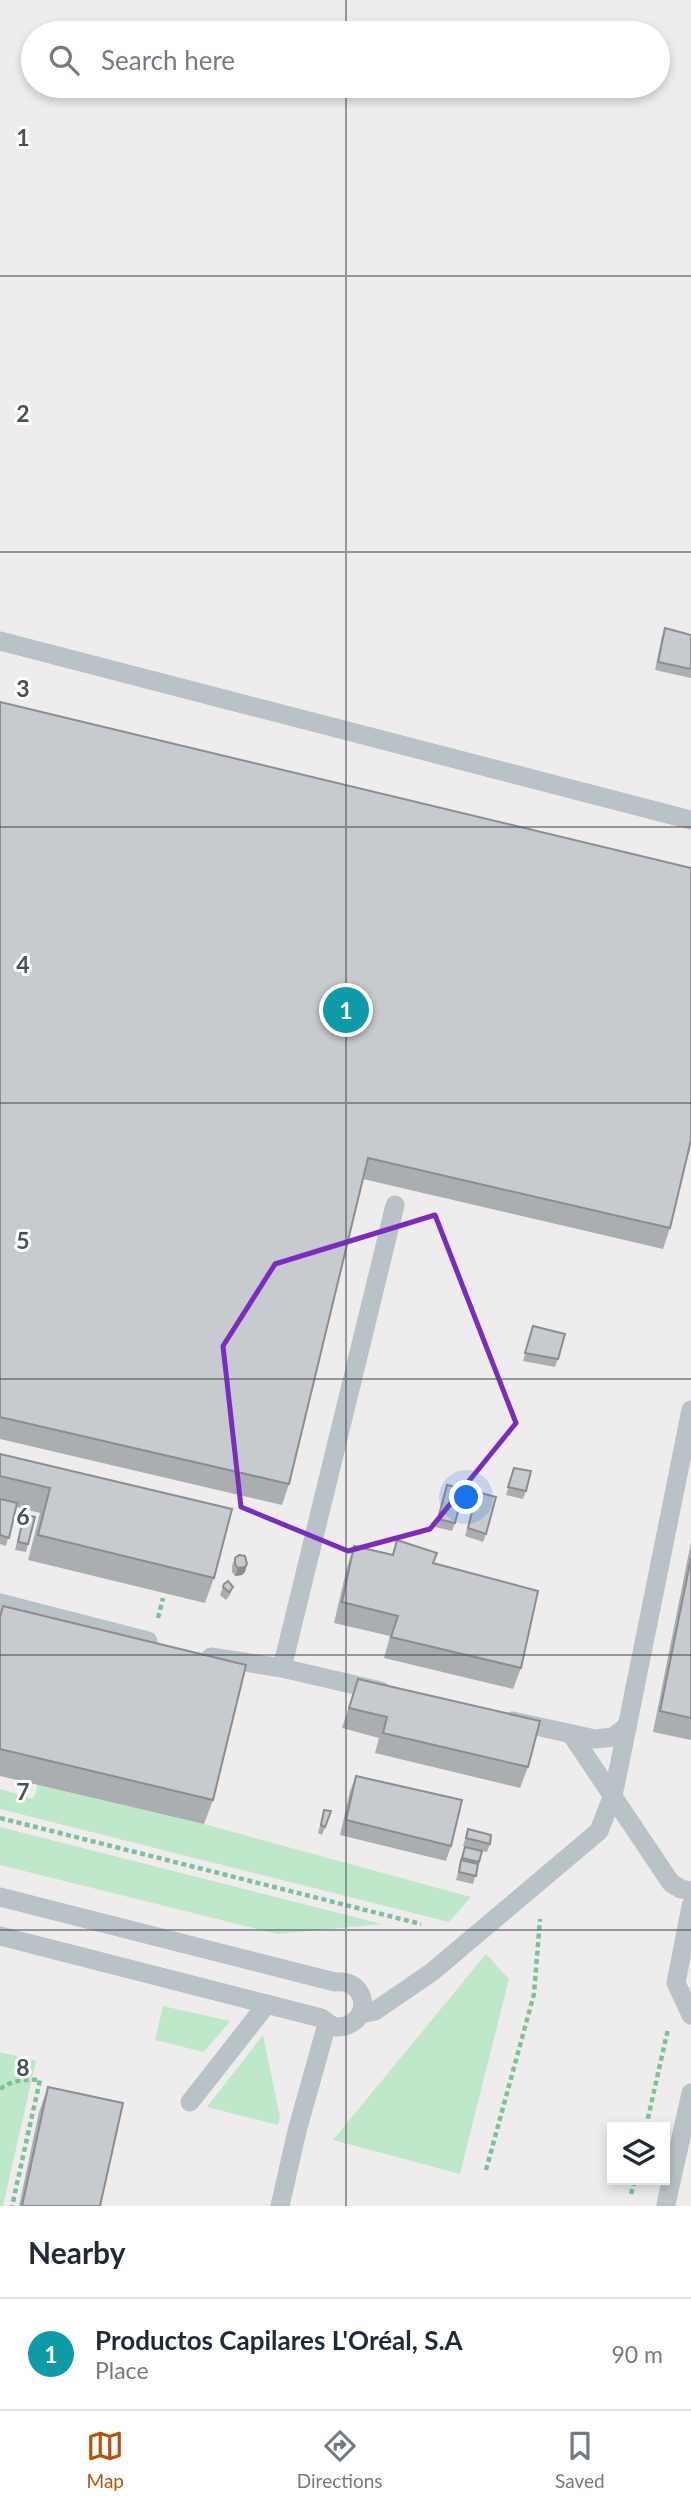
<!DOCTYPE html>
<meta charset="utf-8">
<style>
:root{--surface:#fff;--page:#f6f6f7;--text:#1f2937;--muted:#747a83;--line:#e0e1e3;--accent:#b45309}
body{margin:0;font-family:Lato,sans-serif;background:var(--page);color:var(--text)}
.controls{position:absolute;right:21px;bottom:21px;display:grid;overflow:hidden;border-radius:0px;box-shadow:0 4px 10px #0003}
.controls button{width:63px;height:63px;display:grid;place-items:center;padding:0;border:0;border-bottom:2px solid var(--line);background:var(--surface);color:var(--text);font:35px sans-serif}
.you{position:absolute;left:467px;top:1498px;width:24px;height:24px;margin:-18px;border:5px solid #fff;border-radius:50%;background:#1a73e8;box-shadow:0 0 0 10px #1a73e833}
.badge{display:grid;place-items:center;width:46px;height:46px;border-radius:50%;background:var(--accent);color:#fff;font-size:23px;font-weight:700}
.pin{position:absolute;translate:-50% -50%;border:4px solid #fff;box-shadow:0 2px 7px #0006}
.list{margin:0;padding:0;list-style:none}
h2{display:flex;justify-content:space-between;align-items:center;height:91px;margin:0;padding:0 28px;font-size:30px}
h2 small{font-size:23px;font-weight:400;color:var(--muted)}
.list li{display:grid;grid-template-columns:46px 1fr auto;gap:21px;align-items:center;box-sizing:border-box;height:112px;padding:0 28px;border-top:2px solid var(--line)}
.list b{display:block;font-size:26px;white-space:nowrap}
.list p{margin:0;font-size:23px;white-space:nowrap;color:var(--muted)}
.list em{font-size:23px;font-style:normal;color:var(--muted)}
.icon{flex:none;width:38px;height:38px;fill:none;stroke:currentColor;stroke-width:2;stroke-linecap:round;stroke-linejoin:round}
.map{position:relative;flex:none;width:691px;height:2206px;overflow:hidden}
.search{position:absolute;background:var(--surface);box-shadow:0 4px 10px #0003;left:21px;right:21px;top:21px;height:77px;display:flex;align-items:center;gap:18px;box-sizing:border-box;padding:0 24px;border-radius:38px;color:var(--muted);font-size:26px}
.sheet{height:203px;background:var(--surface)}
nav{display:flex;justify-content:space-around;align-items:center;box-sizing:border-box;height:98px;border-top:2px solid var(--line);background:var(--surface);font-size:19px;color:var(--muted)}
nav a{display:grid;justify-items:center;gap:4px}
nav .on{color:var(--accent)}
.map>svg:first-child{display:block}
.green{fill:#bfe8cb}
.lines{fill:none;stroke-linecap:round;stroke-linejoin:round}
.path{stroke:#7cc198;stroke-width:4.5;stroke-dasharray:5 3.5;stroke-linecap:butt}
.lane{stroke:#b9c2c7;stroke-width:19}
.wall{fill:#abaeb1}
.shaded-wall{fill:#8b8d90}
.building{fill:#c7cace;stroke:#8b8d90;stroke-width:2}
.marked{fill:none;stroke:#7b2cbf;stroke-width:5;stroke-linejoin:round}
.grid{fill:none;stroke:#475157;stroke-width:2;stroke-opacity:0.55}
.grid-label{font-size:23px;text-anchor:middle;font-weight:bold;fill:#475157;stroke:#fff;stroke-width:6;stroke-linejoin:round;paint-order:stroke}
</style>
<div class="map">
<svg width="691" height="2206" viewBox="0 0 691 2206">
<rect width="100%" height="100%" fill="#efeced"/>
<g class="green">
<path d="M 38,1785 L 204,1824 L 471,1897 L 449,1922 L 0,1809 L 0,1789 L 33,1799 Z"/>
<path d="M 0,1827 L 382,1924 L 277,1934 L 0,1865 Z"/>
<path d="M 486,1954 L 509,1979 L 460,2174 L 333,2140 Z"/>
<path d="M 163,2006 L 230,2021 L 204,2052 L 155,2040 Z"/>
<path d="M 263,2035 L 280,2117 L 278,2125 L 207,2107 Z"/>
<path d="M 0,2052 L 36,2061 L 3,2206 L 0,2206 Z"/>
</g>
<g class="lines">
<g class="path">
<path d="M 158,1618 L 163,1598"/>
<path d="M 0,1818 L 421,1924"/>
<path d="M 0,2089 C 12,2080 26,2079 40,2080 L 12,2206"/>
<path d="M 646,2127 L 668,2029"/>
<path d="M 486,2170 L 534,1994 L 540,1919"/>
<path d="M 631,2194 L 635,2180"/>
</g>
<g class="lane">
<path d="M 0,641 L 691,820"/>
<path d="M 0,1603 L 148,1641"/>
<path d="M 211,1657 L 282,1668 L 381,1691"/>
<path d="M 282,1668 L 395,1205"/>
<path d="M 513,1721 L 595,1739 L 613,1737 L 627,1726"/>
<path d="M 571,1734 L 671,1883 L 681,1889 L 691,1891"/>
<path d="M 0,1897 L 335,1982 C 370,1978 374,2028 334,2027 L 321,2018 L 0,1936"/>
<path d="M 691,1906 L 676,1983 L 691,2015"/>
<path d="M 361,2014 L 375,2011 L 432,1972 L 599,1831 L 613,1795 L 621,1757 L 691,1410"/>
<path d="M 190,2102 L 267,2004"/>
<path d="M 666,2204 L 691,2093"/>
<path d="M 280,2206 L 297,2131 L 327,2024"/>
</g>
</g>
<g class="wall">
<path d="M 665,628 L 691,635 L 691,678 L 655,670 L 662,636 Z"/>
<path d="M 0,702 L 670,1228 L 663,1249 L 363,1179 L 289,1484 L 282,1505 L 0,1439 Z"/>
<path d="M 533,1326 L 558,1359 L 555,1367 L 523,1361 Z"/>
<path d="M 0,1454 L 214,1578 L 205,1603 L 28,1560 L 40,1513 L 16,1507 L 6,1546 L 0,1544 Z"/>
<path d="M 514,1468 L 526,1491 L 523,1499 L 506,1495 Z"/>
<path d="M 447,1485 L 455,1523 L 452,1531 L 435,1527 Z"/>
<path d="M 477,1492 L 486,1534 L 483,1542 L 465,1536 Z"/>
<path d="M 24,1514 L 28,1544 L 26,1552 L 15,1550 Z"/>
<path d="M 397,1540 L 433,1563 L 521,1668 L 513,1689 L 384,1658 L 390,1636 L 334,1623 L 347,1567 L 354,1546 L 392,1555 Z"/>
<path d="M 691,1542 L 691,1740 L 653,1732 Z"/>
<path d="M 235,1558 L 247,1564 L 245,1572 L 242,1575 L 235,1576 L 232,1572 L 232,1566 Z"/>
<path d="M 224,1584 L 233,1587 L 230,1595 L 226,1600 L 220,1595 Z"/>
<path d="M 3,1606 L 213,1800 L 204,1824 L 0,1776 L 0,1613 Z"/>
<path d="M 358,1679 L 528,1767 L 520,1788 L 375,1753 L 379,1738 L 342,1728 Z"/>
<path d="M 356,1776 L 451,1846 L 446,1861 L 340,1835 L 350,1791 Z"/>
<path d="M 324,1810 L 331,1811 L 322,1835 L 318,1833 Z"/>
<path d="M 468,1829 L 490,1844 L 487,1852 L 482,1851 L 473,1884 L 456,1880 L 462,1855 L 465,1847 L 468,1847 L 463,1846 Z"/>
<path d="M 48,2087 L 100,2206 L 19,2206 L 39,2112 Z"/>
</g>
<path class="shaded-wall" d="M 247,1564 L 245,1572 L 242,1575 L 235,1576 L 238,1568 Z"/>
<g class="building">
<path d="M 665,628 L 691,635 L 691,669 L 658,662 Z"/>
<path d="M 0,702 L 691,868 L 691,1140 L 670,1228 L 368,1158 L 289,1484 L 0,1417 Z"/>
<path d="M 533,1326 L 565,1334 L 558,1359 L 525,1353 Z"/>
<path d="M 0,1454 L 232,1509 L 214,1578 L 38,1535 L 50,1488 L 0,1476 Z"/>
<path d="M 514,1468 L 531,1471 L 526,1491 L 508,1487 Z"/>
<path d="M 447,1485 L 464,1489 L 455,1523 L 438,1519 Z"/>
<path d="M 477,1492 L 496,1497 L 486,1534 L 468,1528 Z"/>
<path d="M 0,1499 L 17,1503 L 9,1538 L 0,1535 Z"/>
<path d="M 24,1514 L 35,1517 L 28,1544 L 18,1542 Z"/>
<path d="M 397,1540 L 437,1553 L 433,1563 L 538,1591 L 521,1668 L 391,1637 L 398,1616 L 342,1602 L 354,1546 L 393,1555 Z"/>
<path d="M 239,1555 L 245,1556 L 247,1564 L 245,1567 L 238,1568 L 235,1564 L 235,1558 Z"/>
<path d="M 691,1558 L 691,1718 L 660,1711 Z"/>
<path d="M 228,1581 L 233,1587 L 229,1592 L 223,1587 L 224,1584 Z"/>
<path d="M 3,1606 L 246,1665 L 213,1800 L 0,1749 L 0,1617 Z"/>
<path d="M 358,1679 L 540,1721 L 528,1767 L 383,1733 L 387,1717 L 349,1708 Z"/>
<path d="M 356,1776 L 462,1800 L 451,1846 L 346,1820 Z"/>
<path d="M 324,1810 L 331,1811 L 325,1827 L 321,1825 Z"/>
<path d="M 468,1829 L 491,1835 L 490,1844 L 466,1838 Z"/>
<path d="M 465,1847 L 482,1851 L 479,1862 L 462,1858 Z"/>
<path d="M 461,1860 L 478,1864 L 476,1876 L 459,1872 Z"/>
<path d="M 48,2087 L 123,2103 L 100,2206 L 22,2206 Z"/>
</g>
<path class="marked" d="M 435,1215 L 516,1423 L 430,1529 L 348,1551 L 241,1507 L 223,1346 L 275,1264 Z"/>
<path class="grid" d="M 346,0 L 346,33M 346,86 L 346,2206M 0,276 L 691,276M 0,552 L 691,552M 0,827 L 691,827M 0,1103 L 691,1103M 0,1379 L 691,1379M 0,1655 L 691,1655M 0,1930 L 691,1930"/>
<g class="grid-label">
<text x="23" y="146">1</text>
<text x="23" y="422">2</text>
<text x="23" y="697">3</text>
<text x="23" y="973">4</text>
<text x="23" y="1249">5</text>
<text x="23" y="1525">6</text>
<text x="23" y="1800">7</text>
<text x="23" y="2076">8</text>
</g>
</svg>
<div class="controls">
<button><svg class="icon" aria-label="layers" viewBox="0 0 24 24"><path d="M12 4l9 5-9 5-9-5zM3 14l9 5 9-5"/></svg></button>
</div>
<div class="you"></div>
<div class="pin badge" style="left:346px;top:1010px;background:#0f9aa8">1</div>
<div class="search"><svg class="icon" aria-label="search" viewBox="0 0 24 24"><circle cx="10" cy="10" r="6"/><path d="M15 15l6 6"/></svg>Search here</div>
</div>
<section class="sheet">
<h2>Nearby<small></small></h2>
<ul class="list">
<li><span class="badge" style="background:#0f9aa8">1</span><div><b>Productos Capilares L'Oréal, S.A</b><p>Place</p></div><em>90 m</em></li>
</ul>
</section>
<nav>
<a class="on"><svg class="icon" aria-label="map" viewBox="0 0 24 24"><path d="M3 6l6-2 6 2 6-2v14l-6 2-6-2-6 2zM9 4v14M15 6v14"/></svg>Map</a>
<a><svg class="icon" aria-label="directions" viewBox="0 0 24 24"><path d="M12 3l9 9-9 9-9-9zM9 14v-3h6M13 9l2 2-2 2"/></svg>Directions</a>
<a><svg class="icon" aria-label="saved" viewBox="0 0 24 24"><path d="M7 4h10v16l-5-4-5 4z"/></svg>Saved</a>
</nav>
